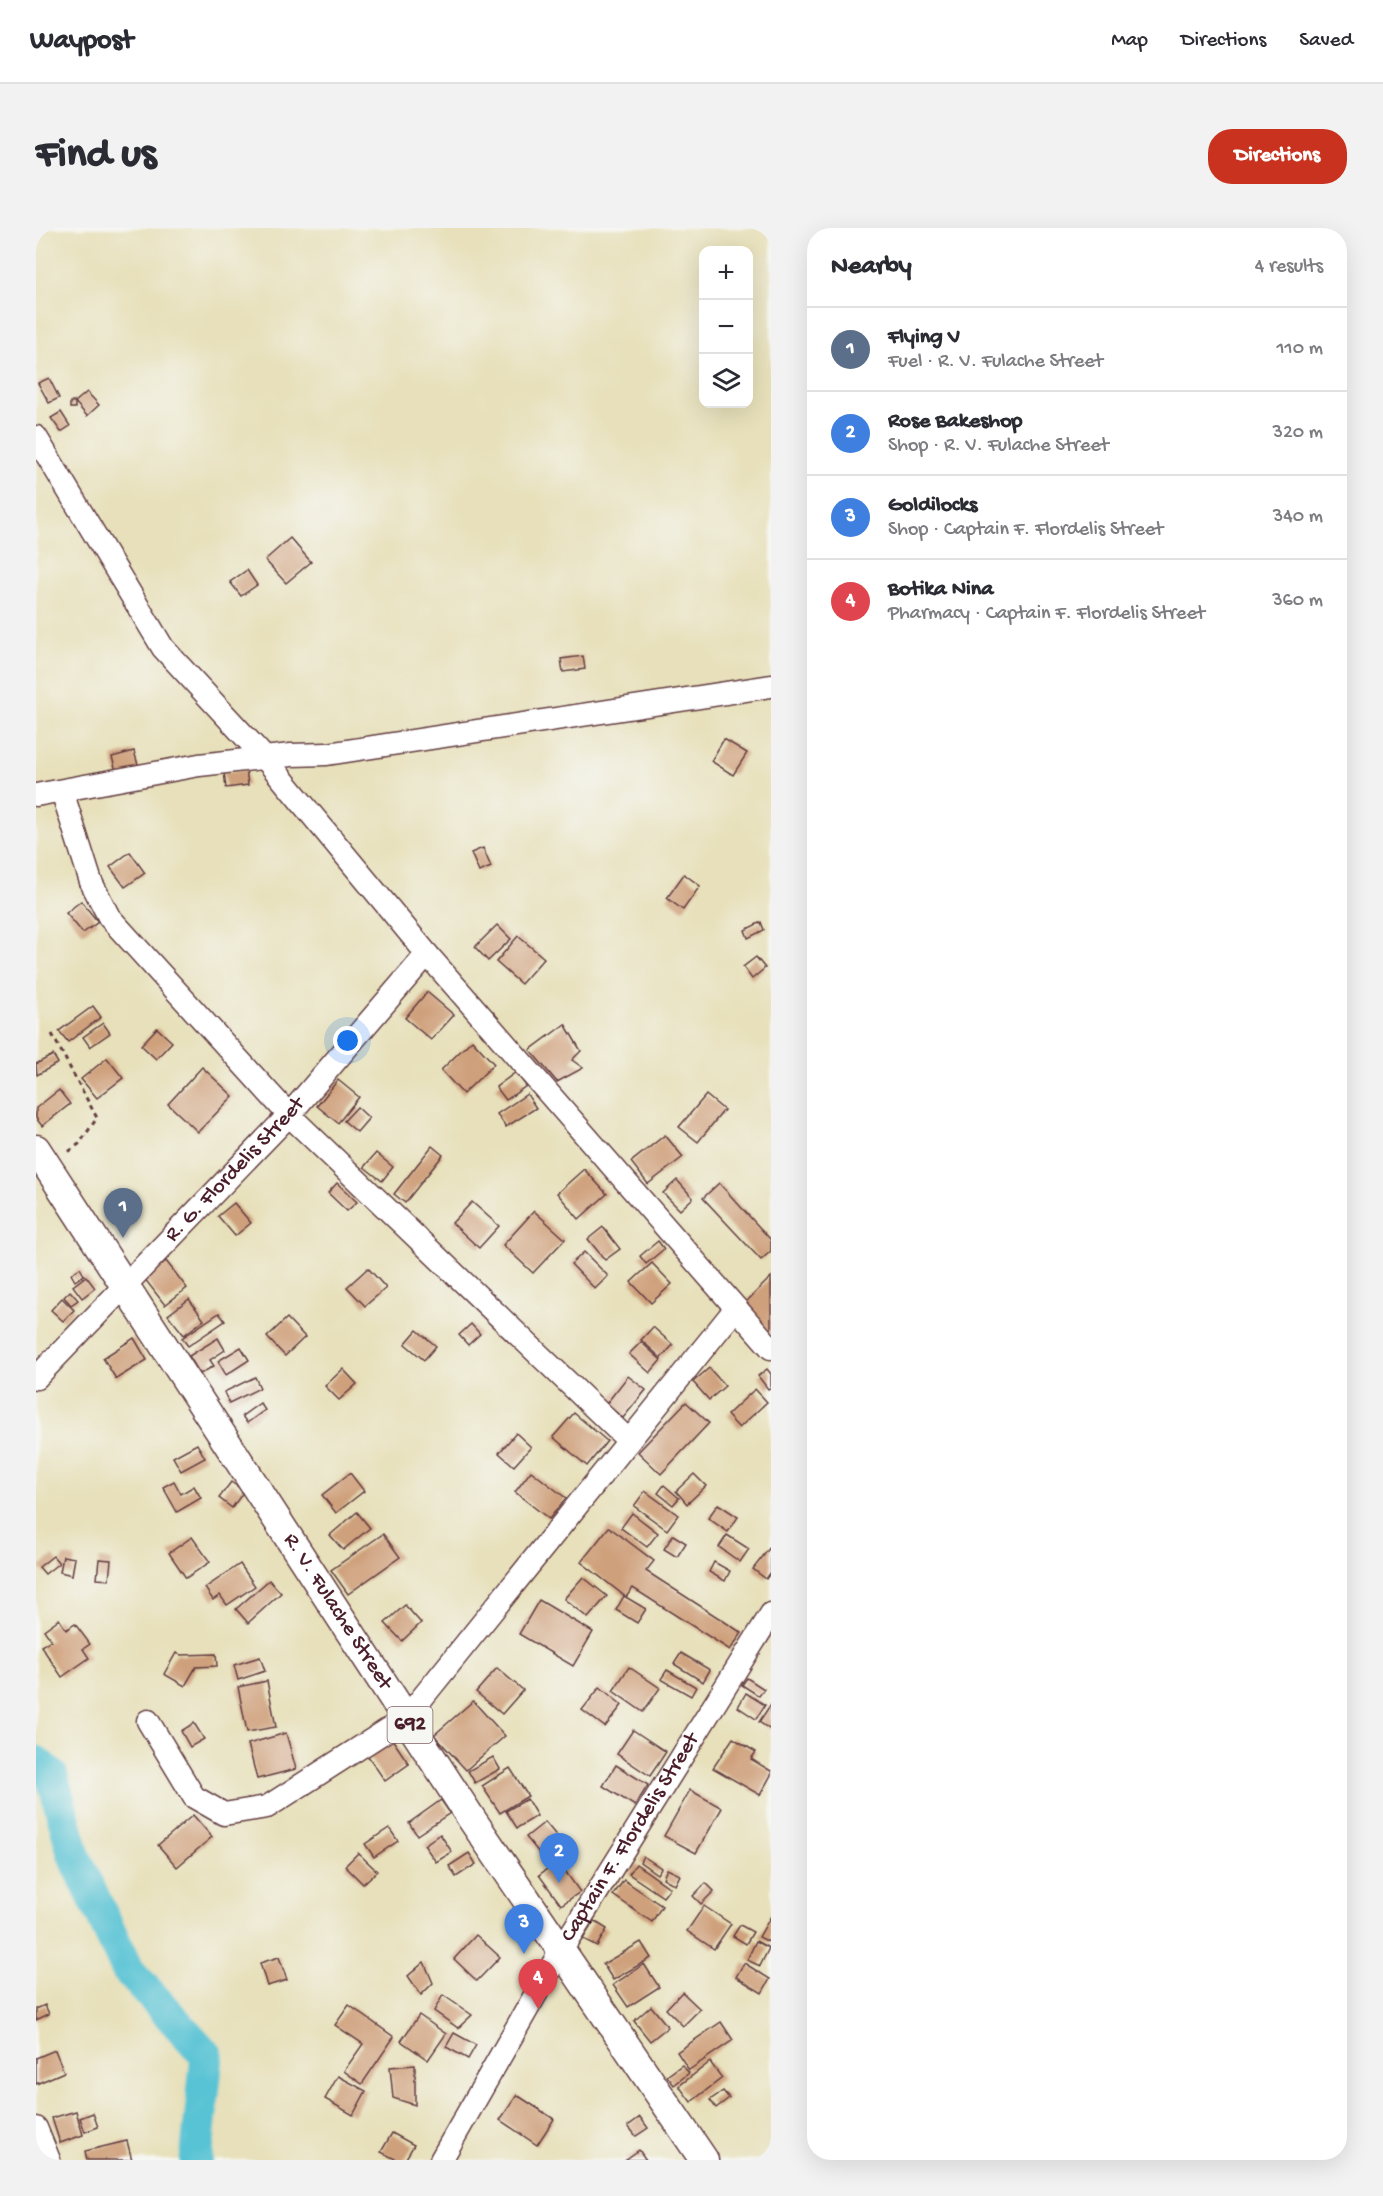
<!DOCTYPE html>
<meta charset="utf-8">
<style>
:root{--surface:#fff;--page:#f2f2f3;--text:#2b2b33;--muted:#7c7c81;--line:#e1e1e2;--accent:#c8321e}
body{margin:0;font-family:"Gochi Hand",sans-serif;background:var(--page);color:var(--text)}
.controls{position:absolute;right:18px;top:18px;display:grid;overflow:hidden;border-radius:12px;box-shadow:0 6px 24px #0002}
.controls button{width:54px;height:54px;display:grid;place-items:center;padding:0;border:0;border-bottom:2px solid var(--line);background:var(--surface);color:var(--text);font:30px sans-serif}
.you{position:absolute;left:312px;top:813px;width:21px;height:21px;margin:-15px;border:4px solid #fff;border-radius:50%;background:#1a73e8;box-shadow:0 0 0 9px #1a73e833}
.badge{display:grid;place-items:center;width:39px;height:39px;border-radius:50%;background:var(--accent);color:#fff;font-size:20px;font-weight:700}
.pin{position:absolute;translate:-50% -50px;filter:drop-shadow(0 2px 3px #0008)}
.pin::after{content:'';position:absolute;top:32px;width:21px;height:18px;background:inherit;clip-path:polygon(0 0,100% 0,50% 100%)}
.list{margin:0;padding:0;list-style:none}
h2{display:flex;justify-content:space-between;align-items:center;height:78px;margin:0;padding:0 24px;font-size:26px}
h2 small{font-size:20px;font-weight:400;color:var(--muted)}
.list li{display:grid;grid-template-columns:39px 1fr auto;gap:18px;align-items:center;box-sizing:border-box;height:84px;padding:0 24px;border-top:2px solid var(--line)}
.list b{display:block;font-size:22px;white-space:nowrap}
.list p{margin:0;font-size:20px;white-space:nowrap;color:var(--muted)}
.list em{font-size:20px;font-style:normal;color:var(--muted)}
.icon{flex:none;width:33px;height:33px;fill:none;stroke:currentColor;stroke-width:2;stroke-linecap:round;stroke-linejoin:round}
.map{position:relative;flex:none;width:735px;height:1932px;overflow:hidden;border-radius:24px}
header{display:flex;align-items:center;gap:36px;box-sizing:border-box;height:84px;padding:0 30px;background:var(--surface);border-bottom:2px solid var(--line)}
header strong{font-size:28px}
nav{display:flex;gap:33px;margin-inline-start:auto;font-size:21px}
.intro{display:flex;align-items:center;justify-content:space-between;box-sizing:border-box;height:144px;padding:0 36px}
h1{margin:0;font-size:42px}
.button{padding:15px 27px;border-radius:24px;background:var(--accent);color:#fff;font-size:21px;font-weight:700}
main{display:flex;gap:36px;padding:0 36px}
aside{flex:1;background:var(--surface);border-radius:24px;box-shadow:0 6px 24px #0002}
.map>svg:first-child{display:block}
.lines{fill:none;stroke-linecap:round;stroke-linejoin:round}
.river{stroke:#59c3d4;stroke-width:33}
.building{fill:#cfa07c}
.minor-casing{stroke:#623c40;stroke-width:25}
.major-casing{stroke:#623c40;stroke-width:31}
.path{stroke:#623c40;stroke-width:3;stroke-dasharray:4.5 4.5;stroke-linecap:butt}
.minor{stroke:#fff;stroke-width:22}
.major{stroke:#fff;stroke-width:28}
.labels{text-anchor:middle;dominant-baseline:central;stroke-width:4.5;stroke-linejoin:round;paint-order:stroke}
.shield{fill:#f6f6f2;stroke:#7e6067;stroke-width:1.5}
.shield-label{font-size:21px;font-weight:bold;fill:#4a1f2b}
.street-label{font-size:22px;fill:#4a1f2b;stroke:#f6f6f2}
</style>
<header>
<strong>Waypost</strong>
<nav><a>Map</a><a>Directions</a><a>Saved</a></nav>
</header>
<div class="intro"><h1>Find us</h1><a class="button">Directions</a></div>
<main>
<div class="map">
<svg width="735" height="1932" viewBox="0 0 735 1932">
<rect width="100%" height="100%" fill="#f6f6f2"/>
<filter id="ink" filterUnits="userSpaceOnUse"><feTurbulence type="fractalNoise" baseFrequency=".0167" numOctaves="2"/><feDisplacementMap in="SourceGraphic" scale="12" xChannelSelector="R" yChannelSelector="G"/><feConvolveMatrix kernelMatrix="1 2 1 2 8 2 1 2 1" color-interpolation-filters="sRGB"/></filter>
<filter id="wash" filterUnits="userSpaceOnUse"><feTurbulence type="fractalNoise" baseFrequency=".008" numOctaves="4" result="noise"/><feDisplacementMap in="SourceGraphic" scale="24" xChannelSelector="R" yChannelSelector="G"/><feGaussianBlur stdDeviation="1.35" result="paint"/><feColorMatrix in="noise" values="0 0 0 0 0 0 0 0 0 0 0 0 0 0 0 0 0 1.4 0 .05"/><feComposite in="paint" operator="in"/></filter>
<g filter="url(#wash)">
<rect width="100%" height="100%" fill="#e7e0ba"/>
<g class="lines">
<path class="river" d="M 0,1534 L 16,1548 L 38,1627 L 91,1741 L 171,1828 L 160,1932"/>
</g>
<g id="blocks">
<g class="building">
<path d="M 13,150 L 23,170 L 13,175 L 2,155 Z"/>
<path d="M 51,164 L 63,177 L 51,188 L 39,174 L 39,180 L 34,180 L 34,174 L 39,174 Z"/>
<path d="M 25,184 L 34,198 L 25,204 L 15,190 Z"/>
<path d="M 254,310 L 275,334 L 250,355 L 229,332 Z"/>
<path d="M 211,342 L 221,357 L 205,368 L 194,354 Z"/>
<path d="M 547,428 L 549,441 L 527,444 L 525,431 Z"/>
<path d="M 688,511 L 711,525 L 697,547 L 675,533 Z"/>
<path d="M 98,523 L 104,544 L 82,550 L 76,529 Z"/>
<path d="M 210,541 L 212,557 L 190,560 L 188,544 Z"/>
<path d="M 447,620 L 455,639 L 443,644 L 435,625 Z"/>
<path d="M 94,624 L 109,645 L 89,659 L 74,639 Z"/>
<path d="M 648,646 L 664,658 L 647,682 L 631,670 Z"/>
<path d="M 45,673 L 62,694 L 47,705 L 30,685 Z"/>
<path d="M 725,694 L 728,702 L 712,710 L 709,702 Z"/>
<path d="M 461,697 L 475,711 L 452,733 L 439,719 Z"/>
<path d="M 482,708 L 508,730 L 485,756 L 460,734 Z"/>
<path d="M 720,729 L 729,740 L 716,751 L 707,739 Z"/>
<path d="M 391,764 L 418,787 L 395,812 L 369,790 Z"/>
<path d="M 57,778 L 65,789 L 32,814 L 23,803 Z"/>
<path d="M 67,795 L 74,805 L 54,819 L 47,809 Z"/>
<path d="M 529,796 L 545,823 L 536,832 L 547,840 L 521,854 L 494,822 Z"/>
<path d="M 121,800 L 136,814 L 120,831 L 105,817 Z"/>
<path d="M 436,812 L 458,836 L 427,866 L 405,842 Z"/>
<path d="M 17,827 L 22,835 L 1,847 L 0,836 Z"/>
<path d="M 71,830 L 87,850 L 61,870 L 45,851 Z"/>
<path d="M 166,839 L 197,868 L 162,904 L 132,876 Z"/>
<path d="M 480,844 L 490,858 L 470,872 L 460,859 Z"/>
<path d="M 302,852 L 323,869 L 302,895 L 281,878 Z"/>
<path d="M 23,862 L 34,876 L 6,898 L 0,890 L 0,880 Z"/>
<path d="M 491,866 L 500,880 L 470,899 L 461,886 Z"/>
<path d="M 670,867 L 688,882 L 662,914 L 643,899 Z"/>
<path d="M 321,879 L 333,890 L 321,904 L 308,893 Z"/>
<path d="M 629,907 L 647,929 L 612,956 L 595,934 Z"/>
<path d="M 396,918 L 407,927 L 369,975 L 358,966 Z"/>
<path d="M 340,925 L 357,939 L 346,953 L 328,939 Z"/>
<path d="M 548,941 L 571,966 L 543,991 L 521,965 Z"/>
<path d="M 641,952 L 657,970 L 644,982 L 627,965 Z"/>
<path d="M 301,955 L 321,974 L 311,983 L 292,965 Z"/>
<path d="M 683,955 L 735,1012 L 735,1023 L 725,1032 L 667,970 Z"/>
<path d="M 436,974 L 463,998 L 443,1020 L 416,995 Z"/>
<path d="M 198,975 L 215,995 L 199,1008 L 182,988 Z"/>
<path d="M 498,983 L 529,1011 L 497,1045 L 467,1017 Z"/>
<path d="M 567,999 L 584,1021 L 569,1032 L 552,1011 Z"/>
<path d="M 622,1013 L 628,1021 L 610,1036 L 604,1028 Z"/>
<path d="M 548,1024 L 572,1048 L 559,1061 L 535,1036 Z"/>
<path d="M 130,1033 L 151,1060 L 129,1077 L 108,1050 Z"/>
<path d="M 616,1035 L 636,1056 L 615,1075 L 595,1054 Z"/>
<path d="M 44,1040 L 48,1047 L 39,1053 L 35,1046 Z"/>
<path d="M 332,1040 L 350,1060 L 329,1078 L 311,1059 Z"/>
<path d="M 50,1048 L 59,1060 L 46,1070 L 37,1058 Z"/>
<path d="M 735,1049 L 735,1107 L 706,1078 Z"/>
<path d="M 34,1063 L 42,1072 L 35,1077 L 28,1069 Z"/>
<path d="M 26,1070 L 38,1082 L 27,1093 L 15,1082 Z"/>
<path d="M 153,1071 L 168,1092 L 148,1107 L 132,1087 Z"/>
<path d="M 183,1085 L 189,1093 L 152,1118 L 146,1110 Z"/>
<path d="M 251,1090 L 269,1109 L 249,1128 L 231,1109 Z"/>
<path d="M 435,1096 L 444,1106 L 432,1117 L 423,1107 Z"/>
<path d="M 617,1099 L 637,1117 L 625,1130 L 605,1112 Z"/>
<path d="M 381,1102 L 400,1118 L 388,1132 L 369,1116 Z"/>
<path d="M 98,1110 L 111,1132 L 80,1151 L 67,1130 Z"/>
<path d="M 182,1110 L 189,1122 L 174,1132 L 178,1138 L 164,1146 L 153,1128 Z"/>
<path d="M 605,1114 L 625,1132 L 614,1145 L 593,1126 Z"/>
<path d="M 205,1119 L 213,1132 L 190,1147 L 182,1133 Z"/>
<path d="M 673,1140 L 689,1158 L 673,1172 L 657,1154 Z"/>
<path d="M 307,1141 L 321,1156 L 303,1172 L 289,1158 Z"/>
<path d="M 731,1141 L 735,1146 L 735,1159 L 732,1161 L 722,1148 Z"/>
<path d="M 592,1148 L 610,1162 L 587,1190 L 570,1176 Z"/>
<path d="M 219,1149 L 224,1160 L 193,1175 L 188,1164 Z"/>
<path d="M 719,1161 L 731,1174 L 703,1200 L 691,1187 Z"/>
<path d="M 650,1174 L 673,1195 L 625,1246 L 602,1224 Z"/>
<path d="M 224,1175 L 229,1182 L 211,1195 L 206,1188 Z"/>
<path d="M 538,1185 L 571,1213 L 551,1238 L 517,1209 Z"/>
<path d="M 480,1205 L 495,1219 L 478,1238 L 463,1225 Z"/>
<path d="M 161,1216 L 169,1230 L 145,1243 L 137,1229 Z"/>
<path d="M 495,1243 L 530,1270 L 513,1291 L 479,1264 Z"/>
<path d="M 314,1245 L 328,1263 L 300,1285 L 286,1267 Z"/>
<path d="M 658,1246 L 670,1258 L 651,1276 L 640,1263 Z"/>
<path d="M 138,1253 L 145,1266 L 158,1258 L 165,1270 L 141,1284 L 127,1259 Z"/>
<path d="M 195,1254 L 208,1263 L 196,1280 L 183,1270 Z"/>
<path d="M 628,1257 L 643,1270 L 637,1277 L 622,1265 Z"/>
<path d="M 609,1263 L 642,1287 L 631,1302 L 598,1278 Z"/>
<path d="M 682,1276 L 702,1289 L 692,1304 L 672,1290 Z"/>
<path d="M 321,1284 L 334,1300 L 307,1322 L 294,1307 Z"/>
<path d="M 596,1285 L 622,1305 L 611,1319 L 585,1300 Z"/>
<path d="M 573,1299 L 618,1333 L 610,1343 L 706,1405 L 694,1422 L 597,1360 L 590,1369 L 545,1334 Z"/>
<path d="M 347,1306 L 364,1329 L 312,1366 L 295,1342 Z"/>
<path d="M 637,1307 L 650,1315 L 641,1329 L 628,1321 Z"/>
<path d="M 691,1307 L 713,1321 L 704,1334 L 683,1319 Z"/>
<path d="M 156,1309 L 174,1334 L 150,1350 L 133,1325 Z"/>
<path d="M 735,1318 L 735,1344 L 730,1351 L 717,1341 Z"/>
<path d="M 17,1328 L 23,1335 L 9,1346 L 3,1339 Z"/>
<path d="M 27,1328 L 39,1330 L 36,1347 L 24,1344 Z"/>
<path d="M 63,1331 L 75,1332 L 73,1352 L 61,1351 Z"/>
<path d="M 678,1334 L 694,1343 L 689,1353 L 673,1344 Z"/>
<path d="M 204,1336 L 219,1358 L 191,1377 L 184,1367 L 177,1372 L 169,1360 Z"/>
<path d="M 547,1349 L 571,1368 L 552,1390 L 528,1371 Z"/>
<path d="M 233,1352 L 245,1365 L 212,1395 L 200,1381 Z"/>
<path d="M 588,1368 L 610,1381 L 601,1395 L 580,1382 Z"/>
<path d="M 503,1372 L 557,1404 L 537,1438 L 483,1406 Z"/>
<path d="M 369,1377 L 385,1395 L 366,1413 L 349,1395 Z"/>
<path d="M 23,1391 L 30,1402 L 39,1396 L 54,1416 L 47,1421 L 53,1430 L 26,1449 L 5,1418 L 15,1412 L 8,1402 Z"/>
<path d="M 140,1425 L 145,1427 L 180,1426 L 181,1438 L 160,1439 L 149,1458 L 128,1446 Z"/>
<path d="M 645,1425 L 674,1442 L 667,1454 L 638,1436 Z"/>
<path d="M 224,1429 L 229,1443 L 202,1452 L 198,1437 Z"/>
<path d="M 593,1439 L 624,1460 L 607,1484 L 577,1463 Z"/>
<path d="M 461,1440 L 487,1462 L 466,1486 L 440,1464 Z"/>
<path d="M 631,1442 L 660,1459 L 655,1468 L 625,1451 Z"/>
<path d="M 711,1450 L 728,1461 L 723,1468 L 706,1457 Z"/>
<path d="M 231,1453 L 240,1499 L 211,1504 L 202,1459 Z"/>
<path d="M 564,1459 L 586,1477 L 569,1499 L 546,1482 Z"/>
<path d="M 710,1465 L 729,1477 L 720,1491 L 702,1479 Z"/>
<path d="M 437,1473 L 469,1508 L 430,1542 L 398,1507 Z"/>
<path d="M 735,1476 L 735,1502 L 723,1494 Z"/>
<path d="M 158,1495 L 168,1511 L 154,1519 L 145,1503 Z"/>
<path d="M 597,1502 L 630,1524 L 614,1548 L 581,1526 Z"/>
<path d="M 250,1505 L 260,1541 L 221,1551 L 212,1516 Z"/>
<path d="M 354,1508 L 373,1536 L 349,1553 L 330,1525 Z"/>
<path d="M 697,1510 L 720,1524 L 715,1531 L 735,1543 L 735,1547 L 724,1567 L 677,1540 Z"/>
<path d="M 457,1529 L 464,1541 L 439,1555 L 432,1543 Z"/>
<path d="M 580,1537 L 612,1557 L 599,1578 L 567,1558 Z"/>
<path d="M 474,1540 L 492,1568 L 464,1585 L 446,1558 Z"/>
<path d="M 654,1562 L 686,1580 L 660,1625 L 628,1608 Z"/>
<path d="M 491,1571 L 501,1588 L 481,1600 L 470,1583 Z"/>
<path d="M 405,1572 L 414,1585 L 381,1607 L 373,1595 Z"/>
<path d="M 157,1587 L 176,1609 L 141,1639 L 122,1617 Z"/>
<path d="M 509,1594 L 528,1617 L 509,1632 L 490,1609 Z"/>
<path d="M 353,1600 L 362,1613 L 338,1629 L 329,1616 Z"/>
<path d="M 404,1606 L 416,1624 L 400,1634 L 388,1617 Z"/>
<path d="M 322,1625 L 341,1643 L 327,1656 L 309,1638 Z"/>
<path d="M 433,1625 L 440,1636 L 420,1649 L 413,1638 Z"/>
<path d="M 607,1628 L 625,1640 L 621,1646 L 604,1634 Z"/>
<path d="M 522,1633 L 544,1664 L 525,1677 L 503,1647 Z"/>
<path d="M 600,1636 L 634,1660 L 627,1669 L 593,1646 Z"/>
<path d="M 631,1641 L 644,1647 L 639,1657 L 627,1650 Z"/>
<path d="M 588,1652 L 626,1678 L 616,1694 L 577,1667 Z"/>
<path d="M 670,1655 L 678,1663 L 665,1676 L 657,1668 Z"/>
<path d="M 668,1678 L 695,1696 L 678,1721 L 651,1703 Z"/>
<path d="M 735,1688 L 735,1715 L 723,1709 Z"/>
<path d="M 558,1693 L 571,1701 L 561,1718 L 547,1711 Z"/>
<path d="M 704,1697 L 717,1704 L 710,1716 L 697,1708 Z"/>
<path d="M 440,1707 L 464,1729 L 441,1753 L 418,1731 Z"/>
<path d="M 720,1713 L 733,1720 L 724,1738 L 711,1732 Z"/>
<path d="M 605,1714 L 615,1730 L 577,1752 L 567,1736 Z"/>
<path d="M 243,1729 L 251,1752 L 231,1758 L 224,1735 Z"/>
<path d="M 388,1734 L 397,1755 L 385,1767 L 372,1748 Z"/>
<path d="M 708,1735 L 734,1751 L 726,1765 L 700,1749 Z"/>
<path d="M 608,1736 L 623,1759 L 592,1779 L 577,1757 Z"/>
<path d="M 646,1764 L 664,1781 L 647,1798 L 630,1781 Z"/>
<path d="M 407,1767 L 436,1787 L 422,1800 L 398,1783 Z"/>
<path d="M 9,1777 L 13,1786 L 0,1792 L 0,1781 Z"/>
<path d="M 313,1777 L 358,1809 L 326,1856 L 308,1843 L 327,1816 L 299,1797 Z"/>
<path d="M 615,1778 L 632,1799 L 614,1813 L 598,1793 Z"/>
<path d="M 383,1787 L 410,1806 L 392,1832 L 365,1813 Z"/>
<path d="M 685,1794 L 697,1812 L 653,1842 L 641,1824 Z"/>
<path d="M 418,1805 L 440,1817 L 432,1831 L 410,1819 Z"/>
<path d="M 19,1822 L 28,1844 L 0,1856 L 0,1830 Z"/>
<path d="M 674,1834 L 686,1850 L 655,1874 L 643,1858 Z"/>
<path d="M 379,1837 L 379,1877 L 357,1870 L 354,1839 Z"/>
<path d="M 646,1837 L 653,1845 L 638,1857 L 631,1848 Z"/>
<path d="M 302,1848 L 330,1863 L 317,1887 L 289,1871 Z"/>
<path d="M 687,1863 L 693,1870 L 680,1880 L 674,1872 Z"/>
<path d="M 481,1867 L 518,1891 L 501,1917 L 464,1892 Z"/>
<path d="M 40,1883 L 47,1907 L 24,1915 L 16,1890 Z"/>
<path d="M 57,1885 L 62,1899 L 49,1904 L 44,1890 Z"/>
<path d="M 604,1889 L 612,1900 L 600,1908 L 592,1898 Z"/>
<path d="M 356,1905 L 378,1917 L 369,1932 L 361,1932 L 345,1924 Z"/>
<path d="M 91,1913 L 96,1932 L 51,1932 L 49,1923 Z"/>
<path d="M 603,1922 L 610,1932 L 589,1932 Z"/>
</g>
</g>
</g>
<g filter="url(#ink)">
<use href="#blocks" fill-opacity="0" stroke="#623c40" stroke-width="1.5"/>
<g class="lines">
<g class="minor-casing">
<g id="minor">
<path d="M 0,209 L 127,420 L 228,529 L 391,726 L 735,1120"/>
<path d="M 26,563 L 55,654 L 73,689 L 253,887 L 593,1213"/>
<path d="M 0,567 L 163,537 L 255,527 L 291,526 L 735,458"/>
<path id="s1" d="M 0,1150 L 253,887 L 391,726"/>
<path d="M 112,1493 L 158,1569 L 188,1586 L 231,1579 L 370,1490 L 700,1080"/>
<path d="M 0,1900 L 13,1932"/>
<path id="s2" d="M 405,1932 L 525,1722 L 735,1386"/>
</g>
</g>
<g class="major-casing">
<g id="major">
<path id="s3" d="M 0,921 L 435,1590 L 668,1932"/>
</g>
</g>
<path class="path" d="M 16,806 L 61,890 L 43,916 L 31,925"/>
<use href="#minor" class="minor"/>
<use href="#major" class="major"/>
</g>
</g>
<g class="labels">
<rect class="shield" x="351.5" y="1479" width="45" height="36" rx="4.5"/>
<g class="shield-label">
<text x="374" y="1497">692</text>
</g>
<g class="street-label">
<text stroke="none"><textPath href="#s1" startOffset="288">R. G. Flordelis Street</textPath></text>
<text stroke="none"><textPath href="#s3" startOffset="552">R. V. Fulache Street</textPath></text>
<text stroke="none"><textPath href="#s2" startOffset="374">Captain F. Flordelis Street</textPath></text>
</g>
</g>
</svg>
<div class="controls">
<button>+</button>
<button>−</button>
<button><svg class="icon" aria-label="layers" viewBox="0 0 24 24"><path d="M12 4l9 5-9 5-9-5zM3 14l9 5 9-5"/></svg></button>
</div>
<div class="you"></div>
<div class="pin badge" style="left:87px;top:1010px;background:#5c6f8a">1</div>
<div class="pin badge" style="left:523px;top:1655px;background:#3f7fe0">2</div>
<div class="pin badge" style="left:488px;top:1726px;background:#3f7fe0">3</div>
<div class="pin badge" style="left:502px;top:1781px;background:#e0444e">4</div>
</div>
<aside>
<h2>Nearby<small>4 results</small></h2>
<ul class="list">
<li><span class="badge" style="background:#5c6f8a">1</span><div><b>Flying V</b><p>Fuel · R. V. Fulache Street</p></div><em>110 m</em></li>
<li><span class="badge" style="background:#3f7fe0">2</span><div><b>Rose Bakeshop</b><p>Shop · R. V. Fulache Street</p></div><em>320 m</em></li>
<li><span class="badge" style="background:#3f7fe0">3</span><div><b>Goldilocks</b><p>Shop · Captain F. Flordelis Street</p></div><em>340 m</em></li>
<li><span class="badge" style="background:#e0444e">4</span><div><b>Botika Nina</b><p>Pharmacy · Captain F. Flordelis Street</p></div><em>360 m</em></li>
</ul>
</aside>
</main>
